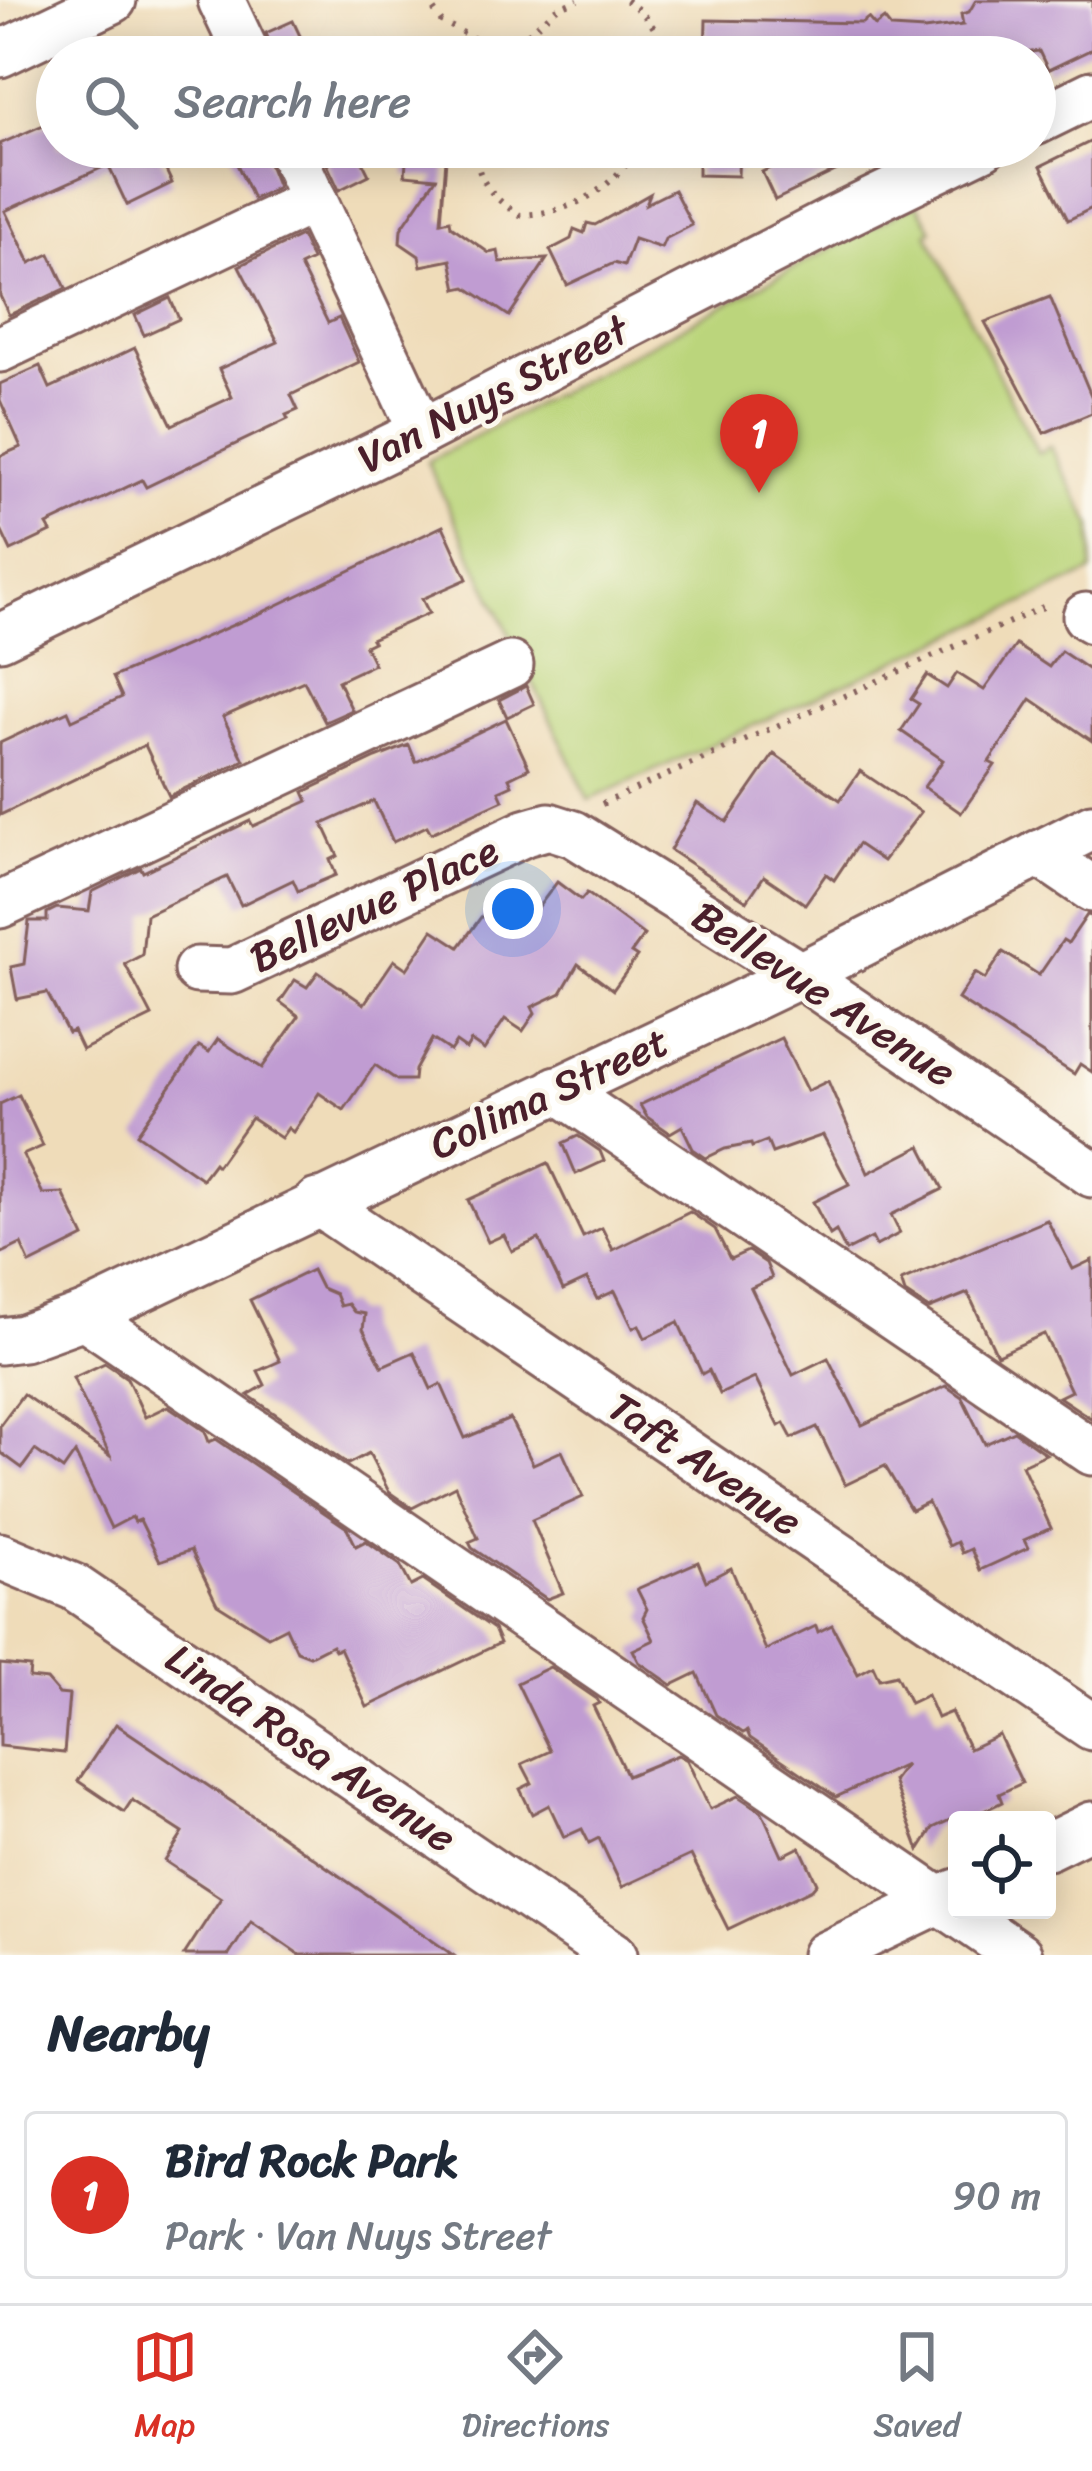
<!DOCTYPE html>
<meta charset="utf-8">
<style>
:root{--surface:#fff;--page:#f6f6f7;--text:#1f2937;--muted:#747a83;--line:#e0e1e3;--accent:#d93025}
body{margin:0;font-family:Sriracha,sans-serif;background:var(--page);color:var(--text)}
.controls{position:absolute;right:36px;bottom:36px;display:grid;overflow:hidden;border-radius:12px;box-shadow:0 6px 30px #0003}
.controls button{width:108px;height:108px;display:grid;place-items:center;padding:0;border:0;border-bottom:3px solid var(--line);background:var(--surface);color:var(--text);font:60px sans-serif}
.you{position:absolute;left:513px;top:909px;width:42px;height:42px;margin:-30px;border:9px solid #fff;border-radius:50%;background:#1a73e8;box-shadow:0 0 0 18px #1a73e833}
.badge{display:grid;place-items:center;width:78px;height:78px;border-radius:50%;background:var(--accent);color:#fff;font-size:39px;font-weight:700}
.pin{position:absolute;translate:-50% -99px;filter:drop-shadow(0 3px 6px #0008)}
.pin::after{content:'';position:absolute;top:63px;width:42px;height:36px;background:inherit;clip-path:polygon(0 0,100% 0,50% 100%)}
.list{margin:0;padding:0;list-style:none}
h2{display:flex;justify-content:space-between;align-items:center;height:156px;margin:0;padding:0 48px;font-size:51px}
h2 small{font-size:39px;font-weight:400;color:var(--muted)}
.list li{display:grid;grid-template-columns:78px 1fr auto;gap:36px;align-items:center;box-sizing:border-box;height:168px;margin:0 24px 24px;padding:0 24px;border:3px solid var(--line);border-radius:12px}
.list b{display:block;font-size:45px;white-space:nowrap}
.list p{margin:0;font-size:39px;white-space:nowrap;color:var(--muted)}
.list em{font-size:39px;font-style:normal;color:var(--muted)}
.icon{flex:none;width:66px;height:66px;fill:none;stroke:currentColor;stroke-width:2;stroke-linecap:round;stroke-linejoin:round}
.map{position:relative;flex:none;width:1092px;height:1955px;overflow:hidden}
.search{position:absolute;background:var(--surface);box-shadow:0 6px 30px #0003;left:36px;right:36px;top:36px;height:132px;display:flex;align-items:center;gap:30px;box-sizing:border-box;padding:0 42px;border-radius:66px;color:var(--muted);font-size:45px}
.sheet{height:348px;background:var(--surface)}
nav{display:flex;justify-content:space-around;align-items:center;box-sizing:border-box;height:168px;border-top:3px solid var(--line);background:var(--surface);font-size:33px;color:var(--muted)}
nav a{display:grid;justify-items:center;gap:6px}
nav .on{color:var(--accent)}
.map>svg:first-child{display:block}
.green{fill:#bbd57b;stroke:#827a53;stroke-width:3}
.building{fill:#c09cd2}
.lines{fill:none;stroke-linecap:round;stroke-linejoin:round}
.minor-casing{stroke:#84615d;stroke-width:51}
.path{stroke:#84615d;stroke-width:6;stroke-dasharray:3 9;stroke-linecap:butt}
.minor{stroke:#fff;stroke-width:45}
.labels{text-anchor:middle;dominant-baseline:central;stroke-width:9;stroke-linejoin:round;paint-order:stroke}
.street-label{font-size:42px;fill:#4a1f2b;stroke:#fbf7ec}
</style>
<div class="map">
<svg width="1092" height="1955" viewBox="0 0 1092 1955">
<rect width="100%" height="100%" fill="#fbf7ec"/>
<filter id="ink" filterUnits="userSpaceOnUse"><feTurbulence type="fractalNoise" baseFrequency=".00833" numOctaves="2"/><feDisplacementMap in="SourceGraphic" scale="24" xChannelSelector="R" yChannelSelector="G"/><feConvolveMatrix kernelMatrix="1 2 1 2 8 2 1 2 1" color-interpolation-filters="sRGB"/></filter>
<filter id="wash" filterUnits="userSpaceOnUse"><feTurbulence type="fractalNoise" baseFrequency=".004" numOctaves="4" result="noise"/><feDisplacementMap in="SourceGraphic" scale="48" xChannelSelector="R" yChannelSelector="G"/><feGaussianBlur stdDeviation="2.7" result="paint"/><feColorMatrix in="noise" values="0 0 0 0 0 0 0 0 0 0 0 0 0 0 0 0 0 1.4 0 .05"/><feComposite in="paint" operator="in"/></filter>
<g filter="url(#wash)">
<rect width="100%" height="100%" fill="#efdcb9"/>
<path class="green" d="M 917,203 L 932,230 L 927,233 L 1038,453 L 1050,446 L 1092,525 L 1092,572 L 589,800 L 427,462 Z"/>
<g id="blocks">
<g class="building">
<path d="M 976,0 L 1092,0 L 1092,49 L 1048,70 L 1039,51 L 991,57 L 705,57 L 706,20 L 862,23 L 868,18 L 875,26 L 884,19 L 891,28 L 924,30 L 963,25 L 961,14 L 969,12 Z"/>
<path d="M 293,21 L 310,57 L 275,57 L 266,33 Z"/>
<path d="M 57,119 L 57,147 L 155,147 L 172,183 L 127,205 L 108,165 L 5,211 L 30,263 L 50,254 L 66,288 L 9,315 L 0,296 L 0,144 Z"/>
<path d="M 1092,141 L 1092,208 L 1068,220 L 1041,166 Z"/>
<path d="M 229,147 L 262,147 L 278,187 L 253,199 Z"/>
<path d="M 319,147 L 355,147 L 369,175 L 339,190 Z"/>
<path d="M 407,147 L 447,147 L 441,222 L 450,220 L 451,226 L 489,253 L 498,251 L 500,262 L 547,259 L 509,316 L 466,287 L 457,289 L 451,260 L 421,266 L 419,256 L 400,243 L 401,229 L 436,178 L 405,175 Z"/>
<path d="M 698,147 L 739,147 L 738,176 L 698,175 Z"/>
<path d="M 813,147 L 885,147 L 775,200 L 762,172 Z"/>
<path d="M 674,190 L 692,225 L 665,239 L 661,248 L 634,239 L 624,266 L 614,263 L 567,285 L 550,250 L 571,239 L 574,229 L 584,233 L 587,223 L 595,225 L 650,194 L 646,204 Z"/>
<path d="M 301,236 L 312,260 L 300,266 L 328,323 L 339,318 L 359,362 L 291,395 L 298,410 L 286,415 L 288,419 L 146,487 L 142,480 L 47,525 L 51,532 L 11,551 L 0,528 L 0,456 L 21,447 L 0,400 L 0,384 L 40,366 L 50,388 L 135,348 L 172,425 L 232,397 L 219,369 L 278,342 L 239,266 Z"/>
<path d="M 1050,297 L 1092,398 L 1092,413 L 1044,433 L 985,322 Z"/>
<path d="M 170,298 L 179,319 L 144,335 L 135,315 Z"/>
<path d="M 443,526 L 467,579 L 422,599 L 429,613 L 371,639 L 373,642 L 365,646 L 374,664 L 338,681 L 352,710 L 325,722 L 304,681 L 223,717 L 244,760 L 169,796 L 145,745 L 0,815 L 0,743 L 68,711 L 72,720 L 122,697 L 113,677 L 261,613 Z"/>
<path d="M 1016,645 L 1049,667 L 1061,651 L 1092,672 L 1092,741 L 1031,699 L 989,762 L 995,765 L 961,813 L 924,787 L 943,760 L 901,731 L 919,704 L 911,699 L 927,675 L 947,688 L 957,673 L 984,690 Z"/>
<path d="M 526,686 L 534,704 L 507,717 L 499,700 Z"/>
<path d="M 506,719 L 529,768 L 509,778 L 512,785 L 499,791 L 503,800 L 431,833 L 427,826 L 393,842 L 374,801 L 323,824 L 338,856 L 330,860 L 336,875 L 298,891 L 293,880 L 241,905 L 227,877 L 146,915 L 142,955 L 125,964 L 152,1016 L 82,1050 L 73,1031 L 68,1033 L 47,993 L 17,999 L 11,967 L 24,964 L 29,921 L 47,921 L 47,913 L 57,908 L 89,911 L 92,892 L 141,868 L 143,872 L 250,821 L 253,826 L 308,801 L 304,792 L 376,758 L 409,745 L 416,762 Z"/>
<path d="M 774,754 L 840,800 L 860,771 L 921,812 L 883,861 L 858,844 L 834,880 L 826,874 L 805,904 L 764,876 L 747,901 L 670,850 L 697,803 L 727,822 Z"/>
<path d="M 557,882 L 581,900 L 587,893 L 644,935 L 631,953 L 637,957 L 613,990 L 578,964 L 561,993 L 532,1007 L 535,1013 L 523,1031 L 505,1019 L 484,1050 L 471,1041 L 466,1049 L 456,1042 L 450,1051 L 432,1039 L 415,1070 L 414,1080 L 397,1080 L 375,1065 L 344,1110 L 319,1093 L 293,1132 L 288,1128 L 281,1138 L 251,1118 L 217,1166 L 214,1163 L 202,1179 L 137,1134 L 199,1046 L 209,1052 L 218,1039 L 262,1068 L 299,1016 L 280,1002 L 295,980 L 307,987 L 318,972 L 364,1004 L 394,960 L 407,969 L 433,930 L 459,947 L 498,894 L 506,900 L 512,891 L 537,909 Z"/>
<path d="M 1087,915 L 1092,916 L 1092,1072 L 1080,1064 L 1074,1074 L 958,999 L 975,973 L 985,979 L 1003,952 L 1039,975 L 1063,940 L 1068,943 Z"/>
<path d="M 781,1038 L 807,1091 L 828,1081 L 868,1173 L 921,1146 L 943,1189 L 891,1215 L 900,1233 L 876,1246 L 872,1238 L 846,1251 L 836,1231 L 830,1235 L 813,1202 L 849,1184 L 823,1135 L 772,1153 L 767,1141 L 752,1147 L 751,1144 L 725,1149 L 706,1158 L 693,1149 L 682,1126 L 670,1133 L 647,1117 L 640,1105 Z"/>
<path d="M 19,1095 L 43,1146 L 23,1155 L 43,1194 L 63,1193 L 84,1237 L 30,1264 L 21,1244 L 0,1254 L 0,1104 Z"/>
<path d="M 578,1136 L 600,1151 L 604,1161 L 576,1174 L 563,1143 Z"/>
<path d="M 548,1163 L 583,1237 L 602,1228 L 613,1250 L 690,1212 L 715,1229 L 730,1259 L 748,1251 L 766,1263 L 772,1278 L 751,1288 L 793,1375 L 828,1358 L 862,1425 L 946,1386 L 962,1397 L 985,1444 L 1014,1431 L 1046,1454 L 1022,1465 L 1051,1528 L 1024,1540 L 1028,1548 L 980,1570 L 971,1549 L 962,1553 L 957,1542 L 949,1546 L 928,1502 L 911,1510 L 885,1466 L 845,1485 L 817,1427 L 792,1438 L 784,1423 L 779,1426 L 755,1378 L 720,1394 L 709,1370 L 702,1374 L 678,1322 L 645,1338 L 639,1325 L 633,1328 L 615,1291 L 597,1299 L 587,1279 L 563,1290 L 539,1239 L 512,1251 L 504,1235 L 488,1242 L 468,1200 Z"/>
<path d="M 1047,1220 L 1073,1269 L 1092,1260 L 1092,1419 L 1059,1397 L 1071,1391 L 1044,1334 L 997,1355 L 968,1293 L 929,1309 L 905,1293 L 901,1281 Z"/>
<path d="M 312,1270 L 321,1288 L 335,1294 L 340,1306 L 348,1304 L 354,1312 L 365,1314 L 363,1329 L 382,1366 L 414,1352 L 431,1389 L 441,1384 L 465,1438 L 510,1419 L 533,1464 L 562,1451 L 583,1497 L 532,1520 L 563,1593 L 547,1599 L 472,1548 L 469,1542 L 478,1538 L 455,1486 L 412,1508 L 389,1492 L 369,1453 L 348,1464 L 248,1395 L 265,1385 L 258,1371 L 280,1361 L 250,1300 Z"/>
<path d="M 105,1363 L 127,1378 L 145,1417 L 168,1406 L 205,1431 L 209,1442 L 216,1439 L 347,1528 L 356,1546 L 366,1541 L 400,1565 L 411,1586 L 423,1580 L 494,1629 L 500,1643 L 367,1707 L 340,1648 L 335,1650 L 332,1645 L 310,1656 L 297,1651 L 286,1627 L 268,1636 L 217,1604 L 191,1550 L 160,1561 L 140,1520 L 135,1522 L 132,1517 L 111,1528 L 75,1453 L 63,1470 L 35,1450 L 22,1468 L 0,1452 L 0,1425 L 23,1394 L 110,1456 L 73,1378 Z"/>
<path d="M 698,1562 L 706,1581 L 731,1568 L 766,1650 L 816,1626 L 818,1632 L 832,1625 L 858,1674 L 873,1666 L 879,1679 L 896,1675 L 910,1703 L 927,1695 L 937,1718 L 951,1712 L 969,1749 L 999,1735 L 1022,1783 L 999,1794 L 1002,1802 L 965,1820 L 950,1820 L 933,1828 L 919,1850 L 893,1781 L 905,1765 L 836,1797 L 750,1738 L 747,1731 L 743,1733 L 716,1715 L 697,1673 L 672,1685 L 639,1662 L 633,1650 L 654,1640 L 643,1617 L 647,1609 L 637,1589 Z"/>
<path d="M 0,1664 L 30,1667 L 29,1678 L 47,1680 L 59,1694 L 69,1695 L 64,1753 L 0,1746 Z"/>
<path d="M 550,1667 L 597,1699 L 599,1703 L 593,1706 L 627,1776 L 678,1755 L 687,1760 L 710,1809 L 738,1796 L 762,1812 L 782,1856 L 800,1847 L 817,1883 L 812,1889 L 728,1929 L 691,1855 L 622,1887 L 599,1838 L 589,1843 L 582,1829 L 564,1837 L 549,1805 L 532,1814 L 520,1789 L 532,1783 L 522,1764 L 550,1751 L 517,1683 Z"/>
<path d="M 116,1724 L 265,1824 L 453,1955 L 300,1955 L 251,1921 L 229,1955 L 184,1955 L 221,1898 L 165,1861 L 183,1833 L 132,1800 L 124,1812 L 78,1781 Z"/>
</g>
</g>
</g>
<g filter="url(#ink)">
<use href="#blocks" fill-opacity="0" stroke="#84615d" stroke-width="3"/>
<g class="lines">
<g class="minor-casing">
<g id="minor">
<path d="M 221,0 L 248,57"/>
<path d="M 0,54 L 113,0"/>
<path d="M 1035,122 L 1092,94"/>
<path d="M 289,147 L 422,432"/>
<path d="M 0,349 L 314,200"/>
<path d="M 1086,616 L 1092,620"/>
<path d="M 0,637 L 422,432 L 839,217 L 983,147"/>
<path d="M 1039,853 L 1092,889"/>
<path d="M 0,905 L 510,665"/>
<path d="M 197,970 L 232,971 L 525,833 L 549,826 L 574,834 L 800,975 L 1092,1174"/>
<path d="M 557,1089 L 1092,1452"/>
<path d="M 317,1202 L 1092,1727"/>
<path d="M 84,1316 L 1019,1955"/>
<path d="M 0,1341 L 23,1338 L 84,1316 L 800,975 L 1092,827"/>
<path d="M 0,1556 L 74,1587 L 614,1955"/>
<path d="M 1047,1847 L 1092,1825"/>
<path d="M 825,1955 L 957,1892"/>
</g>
</g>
<g class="path">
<path d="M 427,0 L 441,21 L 503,54"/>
<path d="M 626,0 C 647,15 660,31 664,57"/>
<path d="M 501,57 L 556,9 L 578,0"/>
<path d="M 475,147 C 477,181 492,198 520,215 C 573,213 610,191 639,147"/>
<path d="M 602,804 L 1050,604"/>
</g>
<use href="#minor" class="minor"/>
</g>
</g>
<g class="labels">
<g class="street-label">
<text transform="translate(493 394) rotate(-27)">Van Nuys Street</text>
<text transform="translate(374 904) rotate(-25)">Bellevue Place</text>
<text transform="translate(824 994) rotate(33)">Bellevue Avenue</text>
<text transform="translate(549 1093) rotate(-25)">Colima Street</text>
<text transform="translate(705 1464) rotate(34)">Taft Avenue</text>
<text transform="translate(311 1748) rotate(34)">Linda Rosa Avenue</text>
</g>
</g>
</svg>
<div class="controls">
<button><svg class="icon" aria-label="locate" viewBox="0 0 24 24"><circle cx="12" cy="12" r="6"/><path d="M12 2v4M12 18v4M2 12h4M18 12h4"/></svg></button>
</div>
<div class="you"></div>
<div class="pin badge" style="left:759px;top:493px">1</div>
<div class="search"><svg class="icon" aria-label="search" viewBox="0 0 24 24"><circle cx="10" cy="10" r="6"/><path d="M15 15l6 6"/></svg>Search here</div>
</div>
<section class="sheet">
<h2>Nearby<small></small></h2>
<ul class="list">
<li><span class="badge">1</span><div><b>Bird Rock Park</b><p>Park · Van Nuys Street</p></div><em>90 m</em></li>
</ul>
</section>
<nav>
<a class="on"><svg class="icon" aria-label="map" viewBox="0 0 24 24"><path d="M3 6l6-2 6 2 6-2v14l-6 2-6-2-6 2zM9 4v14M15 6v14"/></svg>Map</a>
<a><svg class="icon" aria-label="directions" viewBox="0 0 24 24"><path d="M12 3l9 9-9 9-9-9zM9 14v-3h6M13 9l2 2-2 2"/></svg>Directions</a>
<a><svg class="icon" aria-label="saved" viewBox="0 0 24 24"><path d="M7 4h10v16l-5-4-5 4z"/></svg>Saved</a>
</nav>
